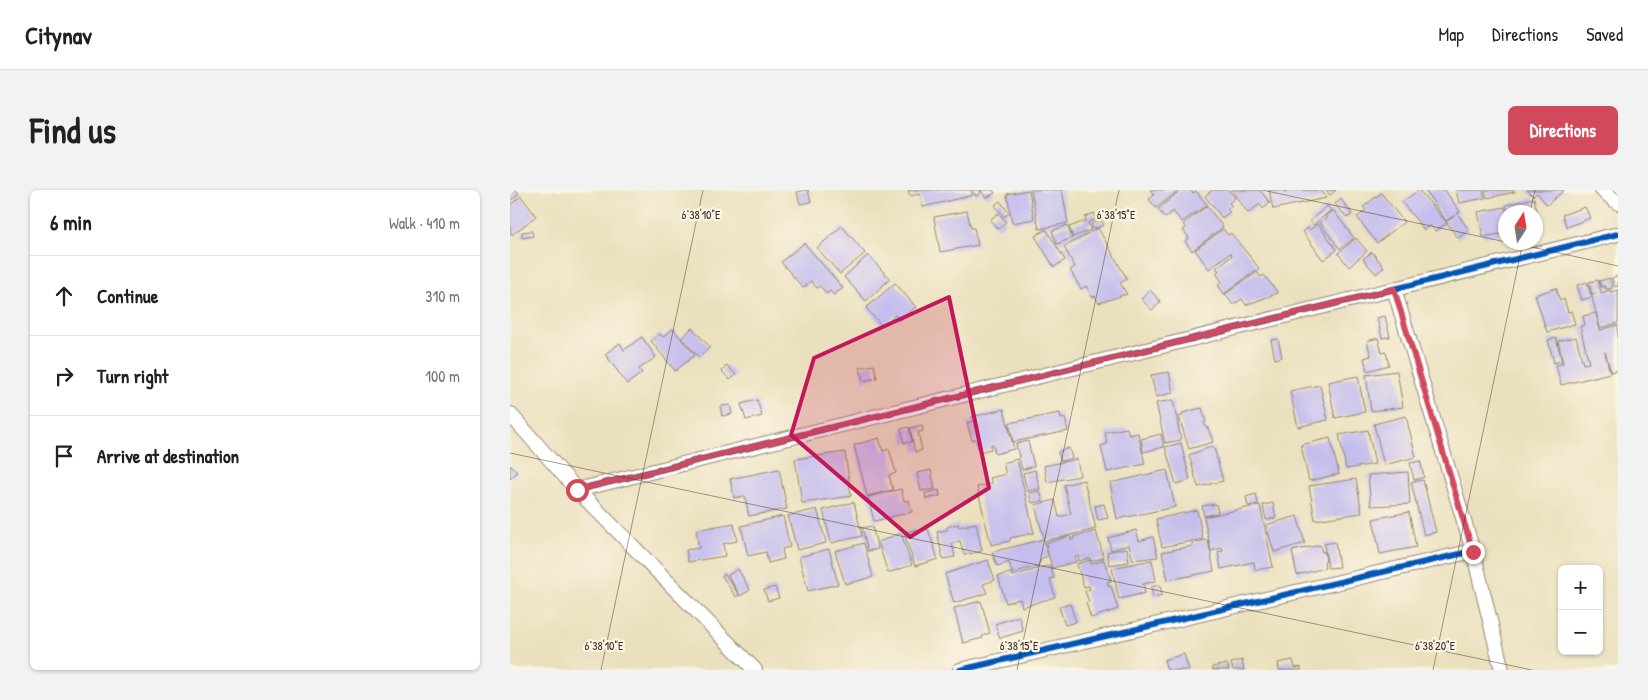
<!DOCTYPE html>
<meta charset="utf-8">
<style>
:root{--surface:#fff;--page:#f2f2f2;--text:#202124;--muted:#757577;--line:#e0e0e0;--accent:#d1495b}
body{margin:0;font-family:"Patrick Hand",sans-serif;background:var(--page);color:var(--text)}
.controls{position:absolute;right:15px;bottom:15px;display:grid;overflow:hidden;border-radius:8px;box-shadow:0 1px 4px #0004}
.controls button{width:45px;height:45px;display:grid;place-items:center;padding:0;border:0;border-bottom:1px solid var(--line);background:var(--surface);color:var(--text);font:25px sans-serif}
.compass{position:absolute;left:988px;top:15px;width:45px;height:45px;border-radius:50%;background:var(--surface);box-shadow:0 1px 4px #0004;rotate:12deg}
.stop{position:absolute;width:15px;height:15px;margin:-11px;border:4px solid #d1495b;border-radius:50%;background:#fff}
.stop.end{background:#d1495b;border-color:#fff;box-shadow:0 1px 5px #0008}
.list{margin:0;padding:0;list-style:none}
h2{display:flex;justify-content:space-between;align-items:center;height:65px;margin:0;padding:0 20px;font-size:21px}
h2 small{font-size:16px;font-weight:400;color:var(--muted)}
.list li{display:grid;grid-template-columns:32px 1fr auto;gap:15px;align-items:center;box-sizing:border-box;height:80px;padding:0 20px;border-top:1px solid var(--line)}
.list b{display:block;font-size:19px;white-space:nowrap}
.list em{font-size:16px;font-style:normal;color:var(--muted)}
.icon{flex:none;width:28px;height:28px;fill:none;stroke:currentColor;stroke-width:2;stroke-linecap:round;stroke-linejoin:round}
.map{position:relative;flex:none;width:1108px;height:480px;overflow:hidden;border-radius:8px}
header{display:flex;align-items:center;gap:30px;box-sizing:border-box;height:70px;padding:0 25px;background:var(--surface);border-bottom:1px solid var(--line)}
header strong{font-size:24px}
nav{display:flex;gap:28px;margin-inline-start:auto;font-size:18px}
.intro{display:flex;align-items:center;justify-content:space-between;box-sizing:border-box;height:120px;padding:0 30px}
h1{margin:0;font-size:35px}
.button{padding:12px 22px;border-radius:8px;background:var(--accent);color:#fff;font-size:18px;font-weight:700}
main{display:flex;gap:30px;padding:0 30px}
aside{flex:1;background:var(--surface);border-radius:8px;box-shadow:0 1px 4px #0004}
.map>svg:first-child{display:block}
.building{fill:#c4bded}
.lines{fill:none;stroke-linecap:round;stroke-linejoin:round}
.street-casing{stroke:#92856e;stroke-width:16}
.street{stroke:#fff;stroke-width:14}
.cycleway-casing{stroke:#fcf5e5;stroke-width:9}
.cycleway{stroke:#0057b8;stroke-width:6}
.route{stroke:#d1495b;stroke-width:6}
.marked{fill:#c2185b;fill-opacity:0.2;stroke:#c2185b;stroke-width:4;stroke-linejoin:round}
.ticks{fill:none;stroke:#3b2a1e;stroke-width:1;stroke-opacity:0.45}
.ticks-label{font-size:12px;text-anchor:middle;fill:#3b2a1e;stroke:#fcf5e5;stroke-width:4.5;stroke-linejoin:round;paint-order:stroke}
</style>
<header>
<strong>Citynav</strong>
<nav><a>Map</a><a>Directions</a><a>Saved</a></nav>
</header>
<div class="intro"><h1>Find us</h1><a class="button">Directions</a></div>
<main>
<aside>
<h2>6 min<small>Walk · 410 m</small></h2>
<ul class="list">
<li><svg class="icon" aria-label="ahead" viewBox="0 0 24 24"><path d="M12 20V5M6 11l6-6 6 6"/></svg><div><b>Continue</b></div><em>310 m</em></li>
<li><svg class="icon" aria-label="right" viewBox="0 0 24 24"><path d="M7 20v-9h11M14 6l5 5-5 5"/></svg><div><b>Turn right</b></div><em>100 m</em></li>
<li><svg class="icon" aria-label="arrive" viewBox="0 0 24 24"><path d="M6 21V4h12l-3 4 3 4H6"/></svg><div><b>Arrive at destination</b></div></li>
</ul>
</aside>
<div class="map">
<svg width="1108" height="480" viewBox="0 0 1108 480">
<rect width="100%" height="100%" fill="#fcf5e5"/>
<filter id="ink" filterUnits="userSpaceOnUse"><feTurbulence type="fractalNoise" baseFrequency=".02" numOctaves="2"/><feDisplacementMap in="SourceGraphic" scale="10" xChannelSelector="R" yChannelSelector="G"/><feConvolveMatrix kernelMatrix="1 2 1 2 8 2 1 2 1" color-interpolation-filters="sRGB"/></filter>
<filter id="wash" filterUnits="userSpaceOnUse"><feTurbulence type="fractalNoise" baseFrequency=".0096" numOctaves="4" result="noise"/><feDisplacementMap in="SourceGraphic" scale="20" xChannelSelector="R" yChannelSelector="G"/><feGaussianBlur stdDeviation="1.12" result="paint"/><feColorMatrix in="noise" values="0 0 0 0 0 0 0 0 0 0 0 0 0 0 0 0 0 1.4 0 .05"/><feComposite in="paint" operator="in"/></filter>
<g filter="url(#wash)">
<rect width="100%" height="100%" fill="#eae0bd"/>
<g id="blocks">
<g class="building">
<path d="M 0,0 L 6,0 L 9,4 L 0,11 Z"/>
<path d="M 298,0 L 301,12 L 290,14 L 287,2 Z"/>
<path d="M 398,0 L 460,0 L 463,5 L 413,17 L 410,4 L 400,6 Z"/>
<path d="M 462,0 L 470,0 L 471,3 L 466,6 Z"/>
<path d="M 471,0 L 483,0 L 485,3 L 476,8 Z"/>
<path d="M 519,0 L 524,29 L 502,33 L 497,4 Z"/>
<path d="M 521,0 L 552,0 L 558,33 L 529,39 Z"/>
<path d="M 640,0 L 669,0 L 646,18 L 639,9 L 644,5 Z"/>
<path d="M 671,0 L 680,0 L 683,3 L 686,1 L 697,15 L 672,32 L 663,21 L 655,28 L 648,19 Z"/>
<path d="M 702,0 L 718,0 L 725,8 L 719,13 L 722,16 L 717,19 L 720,22 L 712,28 L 695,6 Z"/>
<path d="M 721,0 L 750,0 L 760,13 L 753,19 L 750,14 L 738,23 Z"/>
<path d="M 759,0 L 773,0 L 774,2 L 782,0 L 811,0 L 816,8 L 763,19 Z"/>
<path d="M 816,0 L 826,0 L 820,5 Z"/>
<path d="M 909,0 L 937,33 L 925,41 L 920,35 L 914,40 L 892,12 Z"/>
<path d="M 915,0 L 935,0 L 950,22 L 947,23 L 959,40 L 948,48 L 936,32 L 945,25 L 936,31 Z"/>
<path d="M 946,0 L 973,0 L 975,8 L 949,13 Z"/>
<path d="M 975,0 L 1004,0 L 1005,2 L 977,8 Z"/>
<path d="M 1017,0 L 1054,0 L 1037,15 L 1027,3 L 1023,6 Z"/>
<path d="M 871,3 L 894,32 L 867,53 L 847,27 L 856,20 L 853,17 Z"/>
<path d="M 11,6 L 26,26 L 2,45 L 0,42 L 0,15 Z"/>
<path d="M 1024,8 L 1030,34 L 1026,35 L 1026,22 L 998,22 L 996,15 Z"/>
<path d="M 831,9 L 842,24 L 837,28 L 825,14 Z"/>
<path d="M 490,11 L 499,23 L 494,27 L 485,15 Z"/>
<path d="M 697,16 L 713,37 L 682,61 L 675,51 L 679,48 L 673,40 L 676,38 L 673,34 Z"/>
<path d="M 817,16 L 821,20 L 804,35 L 800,31 Z"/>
<path d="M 995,17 L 996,43 L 973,47 L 968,22 Z"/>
<path d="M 1075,17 L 1080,28 L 1057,37 L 1052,25 Z"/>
<path d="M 823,20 L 844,48 L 830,59 L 810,33 L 817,28 L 815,26 Z"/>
<path d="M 457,21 L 461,38 L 464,38 L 468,55 L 430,62 L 424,27 Z"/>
<path d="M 488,23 L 496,32 L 488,39 L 480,30 Z"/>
<path d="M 584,23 L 586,29 L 578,33 L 581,40 L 563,47 L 559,37 L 576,31 L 575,27 Z"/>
<path d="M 591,30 L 594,35 L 583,39 L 581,34 Z"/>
<path d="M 808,34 L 827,60 L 813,70 L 793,42 L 798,38 L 799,40 Z"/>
<path d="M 557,35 L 562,48 L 547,54 L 542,41 Z"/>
<path d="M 332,36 L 355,63 L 330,84 L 307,58 Z"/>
<path d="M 588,38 L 617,89 L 610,93 L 617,104 L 589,113 L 585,106 L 582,107 L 576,96 L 571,99 L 560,80 L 565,77 L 554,57 Z"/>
<path d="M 536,39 L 555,70 L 544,77 L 525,46 Z"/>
<path d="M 713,39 L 718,45 L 721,43 L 749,78 L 714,104 L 708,95 L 712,92 L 706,83 L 709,81 L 706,78 L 722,66 L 720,63 L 699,79 L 685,60 Z"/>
<path d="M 22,41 L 23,46 L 12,48 L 12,42 Z"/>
<path d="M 846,48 L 857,61 L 839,77 L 828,63 Z"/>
<path d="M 294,53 L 333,98 L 324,105 L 320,101 L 317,104 L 310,96 L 307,98 L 301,91 L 293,98 L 271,72 Z"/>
<path d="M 862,62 L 874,77 L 866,84 L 853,69 Z"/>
<path d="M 358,65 L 380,89 L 356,111 L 334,87 Z"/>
<path d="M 747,82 L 751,87 L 754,85 L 768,103 L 736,115 L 732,109 L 723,115 L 715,104 Z"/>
<path d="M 1108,86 L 1108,96 L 1105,97 L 1102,88 Z"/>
<path d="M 1100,88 L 1103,98 L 1096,99 L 1095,96 L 1091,97 L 1089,91 Z"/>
<path d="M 1088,90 L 1091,103 L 1100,100 L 1100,102 L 1108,100 L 1108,133 L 1090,138 L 1082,107 L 1072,110 L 1067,95 L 1077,92 L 1081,105 L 1088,103 L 1082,104 L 1079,92 Z"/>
<path d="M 385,93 L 406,117 L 390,130 L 385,125 L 372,136 L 356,118 Z"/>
<path d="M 1046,98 L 1050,111 L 1054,109 L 1058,122 L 1061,121 L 1065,134 L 1037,142 L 1025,105 Z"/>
<path d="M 640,100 L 651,112 L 642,120 L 631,109 Z"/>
<path d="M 1086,123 L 1090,140 L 1108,135 L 1108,180 L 1101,182 L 1095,162 L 1100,183 L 1051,195 L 1046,175 L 1053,174 L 1048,151 L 1066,147 L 1073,174 L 1079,173 L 1070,136 L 1075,135 L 1073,126 Z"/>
<path d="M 875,126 L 880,147 L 872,148 L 867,128 Z"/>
<path d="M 182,138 L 200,157 L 189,167 L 171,148 Z"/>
<path d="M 163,139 L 185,165 L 165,181 L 141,151 L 150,144 L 153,147 Z"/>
<path d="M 132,147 L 146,167 L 129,179 L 132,183 L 117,194 L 95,164 L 110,153 L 114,160 Z"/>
<path d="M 868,148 L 872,163 L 876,162 L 879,175 L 857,181 L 854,168 L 861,166 L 857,151 Z"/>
<path d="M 1046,148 L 1052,171 L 1044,173 L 1038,150 Z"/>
<path d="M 768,149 L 772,167 L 765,169 L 761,150 Z"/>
<path d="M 217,175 L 226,185 L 220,190 L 212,181 Z"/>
<path d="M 364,175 L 367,188 L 353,191 L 350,178 Z"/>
<path d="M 887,181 L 893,217 L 861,221 L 856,185 Z"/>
<path d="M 659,182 L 663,203 L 646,207 L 641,185 Z"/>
<path d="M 848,186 L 855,222 L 825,228 L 818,192 Z"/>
<path d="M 810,195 L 818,230 L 788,237 L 780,201 Z"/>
<path d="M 247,210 L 252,226 L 236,230 L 231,214 Z"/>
<path d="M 663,210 L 671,250 L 655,253 L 646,213 Z"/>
<path d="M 220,215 L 222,224 L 212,226 L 210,216 Z"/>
<path d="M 692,218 L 696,232 L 694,233 L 696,238 L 698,238 L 703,252 L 679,259 L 669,227 L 673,225 L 672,223 Z"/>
<path d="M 494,219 L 504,259 L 485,264 L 483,254 L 481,254 L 481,259 L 469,262 L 466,249 L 462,250 L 457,233 L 463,231 L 462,227 Z"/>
<path d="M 550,223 L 551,229 L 555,228 L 558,241 L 503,252 L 499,233 Z"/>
<path d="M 896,226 L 906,267 L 874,275 L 864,234 Z"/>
<path d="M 412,235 L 413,241 L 408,242 L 412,260 L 405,262 L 400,238 Z"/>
<path d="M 399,237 L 402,252 L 394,253 L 391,239 Z"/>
<path d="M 617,238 L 619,245 L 628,243 L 635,274 L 597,282 L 591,256 L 597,254 L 595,242 Z"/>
<path d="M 858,240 L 865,274 L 836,279 L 829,245 Z"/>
<path d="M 651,244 L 654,257 L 633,262 L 631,249 Z"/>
<path d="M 369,248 L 373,261 L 379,259 L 386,283 L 379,285 L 383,300 L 357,306 L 344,255 Z"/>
<path d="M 820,248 L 829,284 L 799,291 L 791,255 Z"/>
<path d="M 518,251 L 524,276 L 512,280 L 506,254 Z"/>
<path d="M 671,253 L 680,290 L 666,294 L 655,257 Z"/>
<path d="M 701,257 L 704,258 L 713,291 L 688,297 L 679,265 Z"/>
<path d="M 559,258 L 562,268 L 551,271 L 548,262 Z"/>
<path d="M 335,262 L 341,306 L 292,313 L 285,269 Z"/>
<path d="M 507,269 L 524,343 L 500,348 L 500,351 L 481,355 L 467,297 L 482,293 L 480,288 L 496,284 L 493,273 Z"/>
<path d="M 567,269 L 570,286 L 537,292 L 534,276 Z"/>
<path d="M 910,271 L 914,287 L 904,290 L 900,273 Z"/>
<path d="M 0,275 L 7,282 L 0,289 Z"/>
<path d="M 269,279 L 277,319 L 239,326 L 235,306 L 224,308 L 220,289 Z"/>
<path d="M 421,280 L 425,299 L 411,301 L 407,283 Z"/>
<path d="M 525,280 L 530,299 L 517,301 L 513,283 Z"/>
<path d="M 657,280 L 665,317 L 607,329 L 600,293 Z"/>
<path d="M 898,282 L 900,314 L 861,316 L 858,285 Z"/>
<path d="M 846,289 L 852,323 L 805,330 L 799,296 Z"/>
<path d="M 574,290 L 586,339 L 534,351 L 538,365 L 536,353 L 560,346 L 561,350 L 564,349 L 563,347 L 586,341 L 594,368 L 581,371 L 580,368 L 569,371 L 568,366 L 565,367 L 566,372 L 542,378 L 539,366 L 532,368 L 528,376 L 502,383 L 499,372 L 487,376 L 482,362 L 534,349 L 525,315 L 545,310 L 549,327 L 561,324 L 554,295 Z"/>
<path d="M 913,290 L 926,342 L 914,345 L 901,292 Z"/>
<path d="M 391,299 L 394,311 L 399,310 L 402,322 L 364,331 L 358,307 Z"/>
<path d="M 429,300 L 430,306 L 416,309 L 415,303 Z"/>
<path d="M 530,301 L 533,311 L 522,313 L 519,303 Z"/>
<path d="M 746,304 L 748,314 L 738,316 L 736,307 Z"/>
<path d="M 344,312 L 352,346 L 321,353 L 313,320 Z"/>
<path d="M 763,313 L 766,328 L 756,330 L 753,315 Z"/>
<path d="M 594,314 L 598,328 L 588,330 L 585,316 Z"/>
<path d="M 706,314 L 708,323 L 694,326 L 692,316 Z"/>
<path d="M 750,315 L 763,377 L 745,380 L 744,372 L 711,379 L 708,362 L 713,361 L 712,358 L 701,361 L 694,327 Z"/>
<path d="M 307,319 L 316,353 L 287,360 L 278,326 Z"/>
<path d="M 687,320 L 693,349 L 652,357 L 646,329 Z"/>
<path d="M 899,322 L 906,357 L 870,364 L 863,329 Z"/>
<path d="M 273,326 L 280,357 L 272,359 L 274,369 L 258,373 L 256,362 L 238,366 L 231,336 Z"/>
<path d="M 787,326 L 795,353 L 764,362 L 756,335 Z"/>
<path d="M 224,333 L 227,351 L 213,354 L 215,366 L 178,372 L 176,360 L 189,358 L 186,340 Z"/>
<path d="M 466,333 L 472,361 L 454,365 L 450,351 L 442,353 L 445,367 L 433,369 L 427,342 L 437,340 L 437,337 L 448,334 L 449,337 Z"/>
<path d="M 362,336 L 368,359 L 358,361 L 352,338 Z"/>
<path d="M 407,339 L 408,342 L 418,339 L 428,369 L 405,376 L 394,343 Z"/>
<path d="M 626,340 L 629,351 L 643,347 L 648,367 L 623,370 L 619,355 L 601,360 L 598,348 Z"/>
<path d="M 391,343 L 402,375 L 378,383 L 368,352 Z"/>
<path d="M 698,350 L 704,381 L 658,390 L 652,362 L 682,356 L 682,353 Z"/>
<path d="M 825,352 L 829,377 L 818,378 L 814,354 Z"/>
<path d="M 354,353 L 363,387 L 335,394 L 325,361 Z"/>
<path d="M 810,355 L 812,362 L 814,361 L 816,370 L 814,371 L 815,378 L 787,385 L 782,361 Z"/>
<path d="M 617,358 L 619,372 L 599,375 L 597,362 Z"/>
<path d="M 319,359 L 328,394 L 298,401 L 289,367 Z"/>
<path d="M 478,370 L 485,390 L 473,394 L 477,403 L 444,413 L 435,384 Z"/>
<path d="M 580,370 L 581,374 L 594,370 L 601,391 L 597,392 L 599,397 L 601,396 L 608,419 L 581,428 L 576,413 L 579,412 L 575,401 L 580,399 L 579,396 L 574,397 L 567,374 Z"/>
<path d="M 642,370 L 646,391 L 633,394 L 635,403 L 609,409 L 602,378 Z"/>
<path d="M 540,375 L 544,388 L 540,389 L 545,407 L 512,417 L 510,409 L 496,413 L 488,386 L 501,383 L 502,386 Z"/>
<path d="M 228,379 L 240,400 L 230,406 L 218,385 Z"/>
<path d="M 215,384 L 229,405 L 226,407 L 212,386 Z"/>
<path d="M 650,395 L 652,405 L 643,407 L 641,397 Z"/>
<path d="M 265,397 L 269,408 L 258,411 L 254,400 Z"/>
<path d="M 471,411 L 480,443 L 472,446 L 473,448 L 453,453 L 444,418 Z"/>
<path d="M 560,414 L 566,432 L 555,435 L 549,417 Z"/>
<path d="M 509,426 L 513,441 L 490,448 L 485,434 Z"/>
<path d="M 674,464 L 679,480 L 657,480 L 654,470 Z"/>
<path d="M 732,470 L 734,480 L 723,480 L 721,473 Z"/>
<path d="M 783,470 L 785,478 L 791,477 L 791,480 L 769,480 L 768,473 Z"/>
<path d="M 717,474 L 719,480 L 703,480 L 702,477 Z"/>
</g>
</g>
</g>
<g filter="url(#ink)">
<use href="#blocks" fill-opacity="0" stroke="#92856e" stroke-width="1"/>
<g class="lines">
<g class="street-casing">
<g id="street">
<path d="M 1092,0 L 1108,13"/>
<path d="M 884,99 L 963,361 L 992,480"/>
<path d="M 0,224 L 67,300 L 245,480"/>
<path d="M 67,300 L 1108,44"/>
<path d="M 450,480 L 963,361"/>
</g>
</g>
<use href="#street" class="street"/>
<g class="cycleway-casing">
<g id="cycleway">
<path d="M 67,300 L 1108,44"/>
<path d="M 450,480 L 963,361"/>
</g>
</g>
<use href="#cycleway" class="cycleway"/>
</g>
</g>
<g class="lines" filter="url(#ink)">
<path class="route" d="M 67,300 L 884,99 L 963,362"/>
</g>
<path class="marked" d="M 439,107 L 479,298 L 400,347 L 281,245 L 304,168 Z"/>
<path class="ticks" d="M 752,0 L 996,52M 1020,22 L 1025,0M 999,52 L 1108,76M 0,263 L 1022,480M 91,480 L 193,0M 507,480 L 609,0M 923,480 L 1013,52"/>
<g class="ticks-label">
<text x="191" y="29">6°38'10"E</text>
<text x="606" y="29">6°38'15"E</text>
<text x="94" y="460">6°38'10"E</text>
<text x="509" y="460">6°38'15"E</text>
<text x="925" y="460">6°38'20"E</text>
</g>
</svg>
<div class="controls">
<button>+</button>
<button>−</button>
</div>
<svg class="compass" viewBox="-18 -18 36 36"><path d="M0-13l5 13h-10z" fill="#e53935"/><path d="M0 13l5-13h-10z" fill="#757577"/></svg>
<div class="stop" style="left:67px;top:300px"></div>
<div class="stop end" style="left:963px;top:362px"></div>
</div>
</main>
